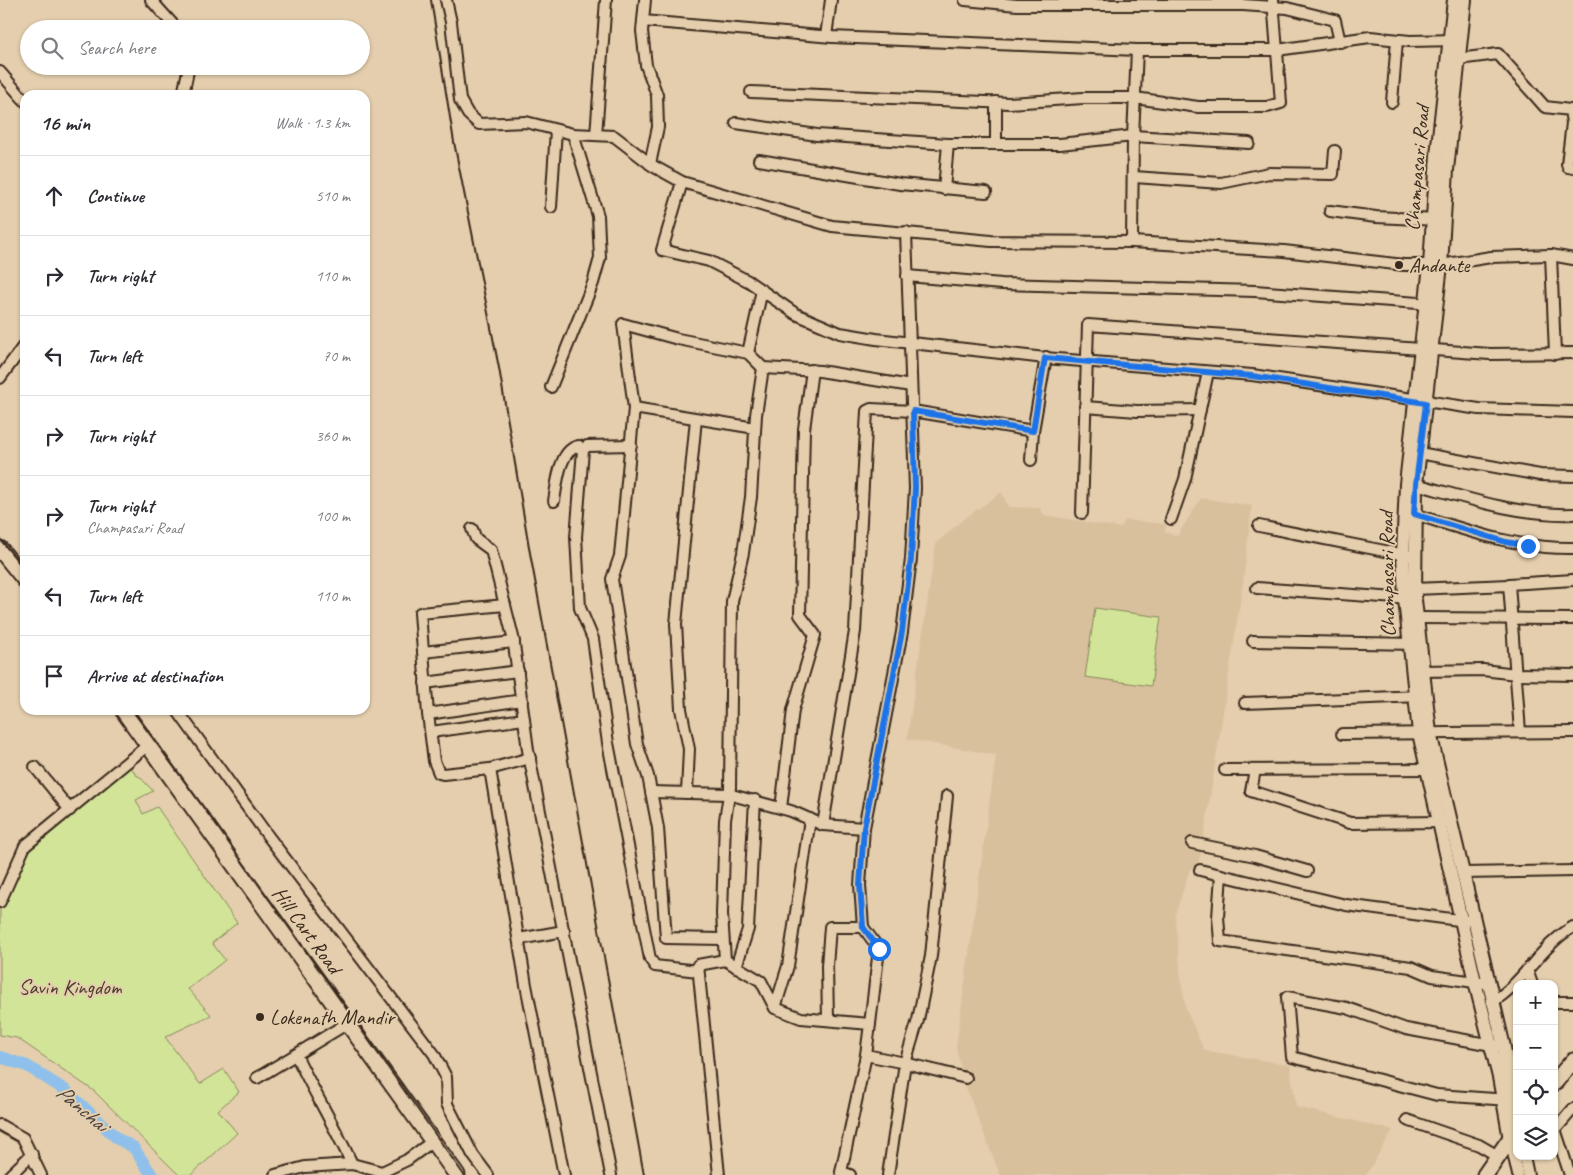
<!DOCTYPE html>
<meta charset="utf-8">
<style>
:root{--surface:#fff;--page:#f2f2f3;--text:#2b2b33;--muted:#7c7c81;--line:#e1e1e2}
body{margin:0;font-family:Caveat,sans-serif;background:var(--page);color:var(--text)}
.controls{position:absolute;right:15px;bottom:15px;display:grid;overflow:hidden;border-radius:10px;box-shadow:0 1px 4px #0004}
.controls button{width:45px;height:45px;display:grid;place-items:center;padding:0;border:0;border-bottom:1px solid var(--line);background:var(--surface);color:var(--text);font:25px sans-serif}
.stop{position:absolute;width:15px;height:15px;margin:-11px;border:4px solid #1a73e8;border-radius:50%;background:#fff}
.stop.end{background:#1a73e8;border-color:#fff;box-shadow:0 1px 5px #0008}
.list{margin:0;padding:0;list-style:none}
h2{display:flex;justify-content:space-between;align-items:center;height:65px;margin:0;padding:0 20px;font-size:21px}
h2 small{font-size:16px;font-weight:400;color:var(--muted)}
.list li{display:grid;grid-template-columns:32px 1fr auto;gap:15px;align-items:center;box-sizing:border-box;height:80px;padding:0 20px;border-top:1px solid var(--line)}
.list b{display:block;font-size:19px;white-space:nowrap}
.list p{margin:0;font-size:16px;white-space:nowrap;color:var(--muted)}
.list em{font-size:16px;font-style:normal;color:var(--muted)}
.icon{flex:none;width:28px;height:28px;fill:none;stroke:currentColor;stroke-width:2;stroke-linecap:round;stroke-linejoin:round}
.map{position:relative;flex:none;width:1573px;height:1175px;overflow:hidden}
.search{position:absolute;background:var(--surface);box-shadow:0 1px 4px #0004;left:20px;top:20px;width:350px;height:55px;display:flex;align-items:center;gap:12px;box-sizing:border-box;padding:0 18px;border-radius:28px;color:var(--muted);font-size:19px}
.panel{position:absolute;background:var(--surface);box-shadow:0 1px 4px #0004;left:20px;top:90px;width:350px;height:625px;border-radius:15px}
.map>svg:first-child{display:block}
.built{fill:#d9c09d}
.green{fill:#d2e498;stroke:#86875b}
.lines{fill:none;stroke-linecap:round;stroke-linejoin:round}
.river{stroke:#8fc0eb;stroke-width:12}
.minor-casing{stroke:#3b2a1e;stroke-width:14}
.major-casing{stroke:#3b2a1e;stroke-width:16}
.highway-casing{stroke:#3b2a1e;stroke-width:19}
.minor{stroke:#e4cead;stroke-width:10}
.major{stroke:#e4cead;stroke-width:12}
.highway{stroke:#e4cead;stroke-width:15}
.rail{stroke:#3b2a1e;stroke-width:2}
.route{stroke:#1a73e8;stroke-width:6}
.poi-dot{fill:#3b2a1e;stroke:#e4cead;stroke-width:2}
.labels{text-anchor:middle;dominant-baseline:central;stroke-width:4;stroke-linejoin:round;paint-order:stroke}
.street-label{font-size:21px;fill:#3b2a1e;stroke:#e4cead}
.poi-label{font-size:21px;fill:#3b2a1e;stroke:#e4cead;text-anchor:start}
.park-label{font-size:21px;fill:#4a3d2a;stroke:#e4cead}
.water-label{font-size:22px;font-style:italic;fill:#48403d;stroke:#e4cead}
</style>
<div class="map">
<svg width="1573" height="1175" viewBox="0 0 1573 1175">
<rect width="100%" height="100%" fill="#e4cead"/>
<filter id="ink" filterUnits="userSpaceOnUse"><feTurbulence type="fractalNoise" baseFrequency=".02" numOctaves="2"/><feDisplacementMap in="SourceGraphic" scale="10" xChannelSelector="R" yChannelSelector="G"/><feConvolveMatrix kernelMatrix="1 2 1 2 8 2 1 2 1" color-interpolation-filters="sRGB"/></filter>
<g filter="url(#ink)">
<path class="built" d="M 1002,492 L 1008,507 L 1040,508 L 1044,515 L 1121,528 L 1125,520 L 1166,524 L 1165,532 L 1177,536 L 1201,498 L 1252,506 L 1243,583 L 1203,843 L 1197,870 L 1190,869 L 1175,915 L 1181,979 L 1186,1009 L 1204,1050 L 1290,1065 L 1296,1107 L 1393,1130 L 1366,1175 L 1000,1175 L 965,1085 L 956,1047 L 996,755 L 907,739 L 936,543 L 965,518 Z"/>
<g class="green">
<path d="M 1095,608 L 1161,617 L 1151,686 L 1085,677 Z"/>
<path d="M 129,765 L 137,776 L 139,776 L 153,791 L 136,800 L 143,814 L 157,807 L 237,923 L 212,943 L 225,960 L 188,989 L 211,1015 L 165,1037 L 200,1084 L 224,1069 L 239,1092 L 218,1110 L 237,1133 L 191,1175 L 179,1175 L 94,1091 L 17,1038 L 0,1035 L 0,908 L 26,848 Z"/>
</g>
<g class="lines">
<path class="river" d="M 0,1057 L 27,1066 L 65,1090 L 118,1139 L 133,1147 L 152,1175"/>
<g class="minor-casing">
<g id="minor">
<path d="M 151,0 L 177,29"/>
<path d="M 446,0 L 451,22 L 460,100 L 468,114 L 479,124 L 526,122 L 573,134 L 614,136 L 653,166 L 682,182 L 832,226 L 991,241 L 1132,242 L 1284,251 L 1404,265 L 1441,265 L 1491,257 L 1551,255 L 1573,259"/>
<path d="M 645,0 L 642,31 L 646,65 L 657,95 L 658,127 L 650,164"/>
<path d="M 965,0 L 1017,5 L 1243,5 L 1287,8 L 1335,20 L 1340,42"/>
<path d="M 643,21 L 832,37 L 1137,50 L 1277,50 L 1370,37 L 1410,41 L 1457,40"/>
<path d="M 826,36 L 831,0"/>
<path d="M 1458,59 L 1498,54 L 1545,107 L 1570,110 L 1572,123 L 1567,164 L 1568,167 L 1573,168"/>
<path d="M 0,72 L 25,101"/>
<path d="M 751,92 L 1009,103 L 1083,98 L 1135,98 L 1198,107 L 1267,107 L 1281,103 L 1273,0"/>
<path d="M 183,95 L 189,66"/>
<path d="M 1392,102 L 1397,40"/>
<path d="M 736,123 L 817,135 L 948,144 L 1060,144 L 1133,136 L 1249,143"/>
<path d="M 596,135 L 606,0"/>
<path d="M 996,144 L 996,102"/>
<path d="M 759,160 L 900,184 L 986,192"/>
<path d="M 1134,177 L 1221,183 L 1269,173 L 1333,174 L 1335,151"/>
<path d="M 682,182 L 662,250 L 709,261 L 748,281 L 796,314 L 840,333 L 876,339 L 1045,358 L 1252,375 L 1479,409 L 1573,412"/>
<path d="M 944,189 L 948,144"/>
<path d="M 551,207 L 556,130"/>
<path d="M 1330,211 L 1376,217 L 1438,220"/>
<path d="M 1132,242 L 1133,136 L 1137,50"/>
<path d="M 1551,255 L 1555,354"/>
<path d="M 907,276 L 1002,284 L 1255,291 L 1432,304"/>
<path d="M 748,353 L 762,290"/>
<path d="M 0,378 L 25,344"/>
<path d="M 551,387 L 593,283 L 600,258 L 598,216 L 573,134"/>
<path d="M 1085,407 L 1137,411 L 1200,410"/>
<path d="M 634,408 L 755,428"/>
<path d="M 631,445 L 587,446 L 583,450 L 576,537 L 580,608 L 593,639 L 608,743 L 650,959 L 655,966 L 698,971"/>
<path d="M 1419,453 L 1540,475 L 1573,476"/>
<path d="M 1031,460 L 1033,431"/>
<path d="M 1416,484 C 1467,498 1519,516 1573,514"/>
<path d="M 554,501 C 557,484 559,449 579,446 L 583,450"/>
<path d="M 1082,513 L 1088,325 L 1490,354 L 1573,353"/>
<path d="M 1414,514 C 1467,530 1517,549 1573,548"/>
<path d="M 1171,519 L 1185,479 L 1208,372"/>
<path d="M 1259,526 L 1410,556"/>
<path d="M 472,529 L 476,539 L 491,550 L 513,637 L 528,750 L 611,1175"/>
<path d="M 1257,588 L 1410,599"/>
<path d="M 1415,589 L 1509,585"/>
<path d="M 505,605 L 420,613 L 428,714 L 434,761 L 439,773 L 443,774 L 490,769 L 526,985 L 564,1175"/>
<path d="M 1417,618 L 1573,619"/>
<path d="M 1253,641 L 1417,644"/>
<path d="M 423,652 L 514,642"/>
<path d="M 1422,671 L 1483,670 L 1516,674 L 1573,675"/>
<path d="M 425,683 L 518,671"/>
<path d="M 1245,703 L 1421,696"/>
<path d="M 177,710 L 268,836 L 434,1054 L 446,1077 L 447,1104 L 473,1155 L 488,1175"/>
<path d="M 428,714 L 522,700"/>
<path d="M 431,732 L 524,719"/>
<path d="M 1520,732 L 1509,584 L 1573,580"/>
<path d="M 1342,734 L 1573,732"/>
<path d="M 35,767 L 70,810"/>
<path d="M 490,769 L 530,758"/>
<path d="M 1225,770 L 1434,769"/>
<path d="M 1255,770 L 1251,791 L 1350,823 L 1445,822"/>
<path d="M 651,792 L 728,794 L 791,811 L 823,825 L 864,828"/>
<path d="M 687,793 L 689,749 L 681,709 L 676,624 L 696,419"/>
<path d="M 947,796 L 931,956 L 918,1020 L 905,1063 L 966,1078"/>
<path d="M 781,808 L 793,710 L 815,635 L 800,615 L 804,429 L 812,370"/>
<path d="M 823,825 L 855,631 L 867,411 L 871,409 L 913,411 L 1033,431 L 1046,357"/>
<path d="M 1192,843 L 1255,856 L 1307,871"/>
<path d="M 1200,870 L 1346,905 L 1466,921"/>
<path d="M 1464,873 L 1573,871"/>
<path d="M 1221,875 L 1218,917 L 1220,941 L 1411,967 L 1432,976 L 1482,983"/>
<path d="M 0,902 L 25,846 L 148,745"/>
<path d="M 519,939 L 564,931"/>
<path d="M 722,939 L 666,938 L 658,828 L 648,776 L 637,744 L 612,579 L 620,556 L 634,408 L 623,324 L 678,339 L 748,353 L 763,368"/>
<path d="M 725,960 L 722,914 L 725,820 L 730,788 L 732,601 L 743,553 L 751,497 L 756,415 L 763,368 L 820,371 L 911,386"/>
<path d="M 736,967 L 748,929 L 755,800"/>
<path d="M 1527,970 L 1532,984"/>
<path d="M 1492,1002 C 1524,983 1540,946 1573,927"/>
<path d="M 1554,1002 L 1573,1002"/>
<path d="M 775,1008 L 788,966 L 810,819"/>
<path d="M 828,1019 L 827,966 L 830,927 L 863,927"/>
<path d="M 870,1024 L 879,949 L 863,927 L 860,885 L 864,828 L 902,632 L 911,559 L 915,488 L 906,232"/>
<path d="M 1497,1046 L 1406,1029 L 1347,1008 L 1287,997 L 1292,1057 L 1437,1095 L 1509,1100"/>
<path d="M 296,1055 C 314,1092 335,1127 352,1164"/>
<path d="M 257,1078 L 348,1023"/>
<path d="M 1407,1120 L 1479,1145 L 1498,1156"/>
<path d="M 0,1125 L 23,1138 L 41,1175"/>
<path d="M 1554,1126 L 1570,1175"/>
<path d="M 1554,1131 L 1573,1109"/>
<path d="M 1510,1139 L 1518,1175"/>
<path d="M 1524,1156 L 1528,1175"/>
<path d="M 10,1175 L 32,1154"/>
<path d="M 275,1175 L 305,1167 L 352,1164 L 382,1172 L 407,1160 L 433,1141"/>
<path d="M 719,1175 L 698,965 L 725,960 L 761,981 L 775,1008 L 801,1018 L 870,1024 L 866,1055 L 905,1063 L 888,1175"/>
<path d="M 850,1175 L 841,1172 L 866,1055"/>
</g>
</g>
<g class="major-casing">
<g id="major">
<path d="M 1454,0 L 1437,155 L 1430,265 L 1406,484 L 1403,554 L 1405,599 L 1419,733 L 1475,982 L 1499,1077 L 1510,1139"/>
<path d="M 1465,0 L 1447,170 L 1441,265 L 1416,484 L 1415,600 L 1430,733 L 1504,1047 L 1517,1120"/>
</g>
</g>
<g class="highway-casing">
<g id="highway">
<path d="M 0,549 L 25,580"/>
<path d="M 123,710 L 457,1175"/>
<path d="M 1554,1083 L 1573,1061"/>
<path d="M 1485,1175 L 1517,1129"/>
</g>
</g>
<use href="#minor" class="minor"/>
<use href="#major" class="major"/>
<use href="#highway" class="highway"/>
<g class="rail">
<path d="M 431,0 L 454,142 L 499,368 L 530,553 L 644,1175"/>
<path d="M 0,539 L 25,570"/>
<path d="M 132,710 L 213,820 L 464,1175"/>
</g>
</g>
</g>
<g class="lines" filter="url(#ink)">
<path class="route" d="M 879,949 L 863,927 L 860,885 L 864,828 L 902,632 L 911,559 L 915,488 L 913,411 L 1033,431 L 1045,358 L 1252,376 L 1426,403 L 1416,484 L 1414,514 L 1506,542 L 1528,546"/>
</g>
<g class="poi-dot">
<circle cx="1399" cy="265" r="5"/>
<circle cx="260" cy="1017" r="5"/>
</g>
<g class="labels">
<g class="street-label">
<text transform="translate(1417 168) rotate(-85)">Champasari Road</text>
<text transform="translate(1387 574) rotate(-91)">Champasari Road</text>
<text transform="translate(307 930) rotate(54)">Hill Cart Road</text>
</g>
<g class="poi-label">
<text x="1409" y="265">Andante</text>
<text x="270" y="1017">Lokenath Mandir</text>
</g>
<g class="park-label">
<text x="70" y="987">Savin Kingdom</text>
</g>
<g class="water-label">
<text transform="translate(82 1108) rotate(40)">Panchai</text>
</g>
</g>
</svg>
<div class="controls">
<button>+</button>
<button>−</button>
<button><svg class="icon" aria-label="locate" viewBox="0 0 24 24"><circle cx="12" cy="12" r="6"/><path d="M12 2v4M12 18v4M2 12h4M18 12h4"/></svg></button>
<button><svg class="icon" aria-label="layers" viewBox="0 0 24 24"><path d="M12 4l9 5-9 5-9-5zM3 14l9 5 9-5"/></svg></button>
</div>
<div class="stop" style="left:879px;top:949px"></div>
<div class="stop end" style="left:1528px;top:546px"></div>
<div class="search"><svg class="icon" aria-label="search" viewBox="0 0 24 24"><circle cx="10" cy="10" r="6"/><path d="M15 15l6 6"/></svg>Search here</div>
<section class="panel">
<h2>16 min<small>Walk · 1.3 km</small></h2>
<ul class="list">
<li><svg class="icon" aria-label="ahead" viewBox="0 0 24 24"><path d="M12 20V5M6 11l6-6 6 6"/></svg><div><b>Continue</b></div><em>510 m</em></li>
<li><svg class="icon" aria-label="right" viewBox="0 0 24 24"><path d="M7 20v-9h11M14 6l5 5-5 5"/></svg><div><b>Turn right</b></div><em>110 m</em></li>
<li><svg class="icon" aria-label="left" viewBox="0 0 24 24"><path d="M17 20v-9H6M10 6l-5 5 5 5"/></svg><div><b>Turn left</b></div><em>70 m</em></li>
<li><svg class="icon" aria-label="right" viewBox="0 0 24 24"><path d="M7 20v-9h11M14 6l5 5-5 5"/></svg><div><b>Turn right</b></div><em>360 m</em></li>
<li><svg class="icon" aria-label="right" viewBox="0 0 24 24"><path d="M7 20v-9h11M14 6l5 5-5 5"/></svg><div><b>Turn right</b><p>Champasari Road</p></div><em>100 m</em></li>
<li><svg class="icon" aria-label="left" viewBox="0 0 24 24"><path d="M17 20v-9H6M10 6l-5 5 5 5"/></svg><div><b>Turn left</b></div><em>110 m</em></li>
<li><svg class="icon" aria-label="arrive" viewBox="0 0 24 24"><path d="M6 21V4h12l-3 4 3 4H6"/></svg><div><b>Arrive at destination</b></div></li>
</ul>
</section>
</div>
